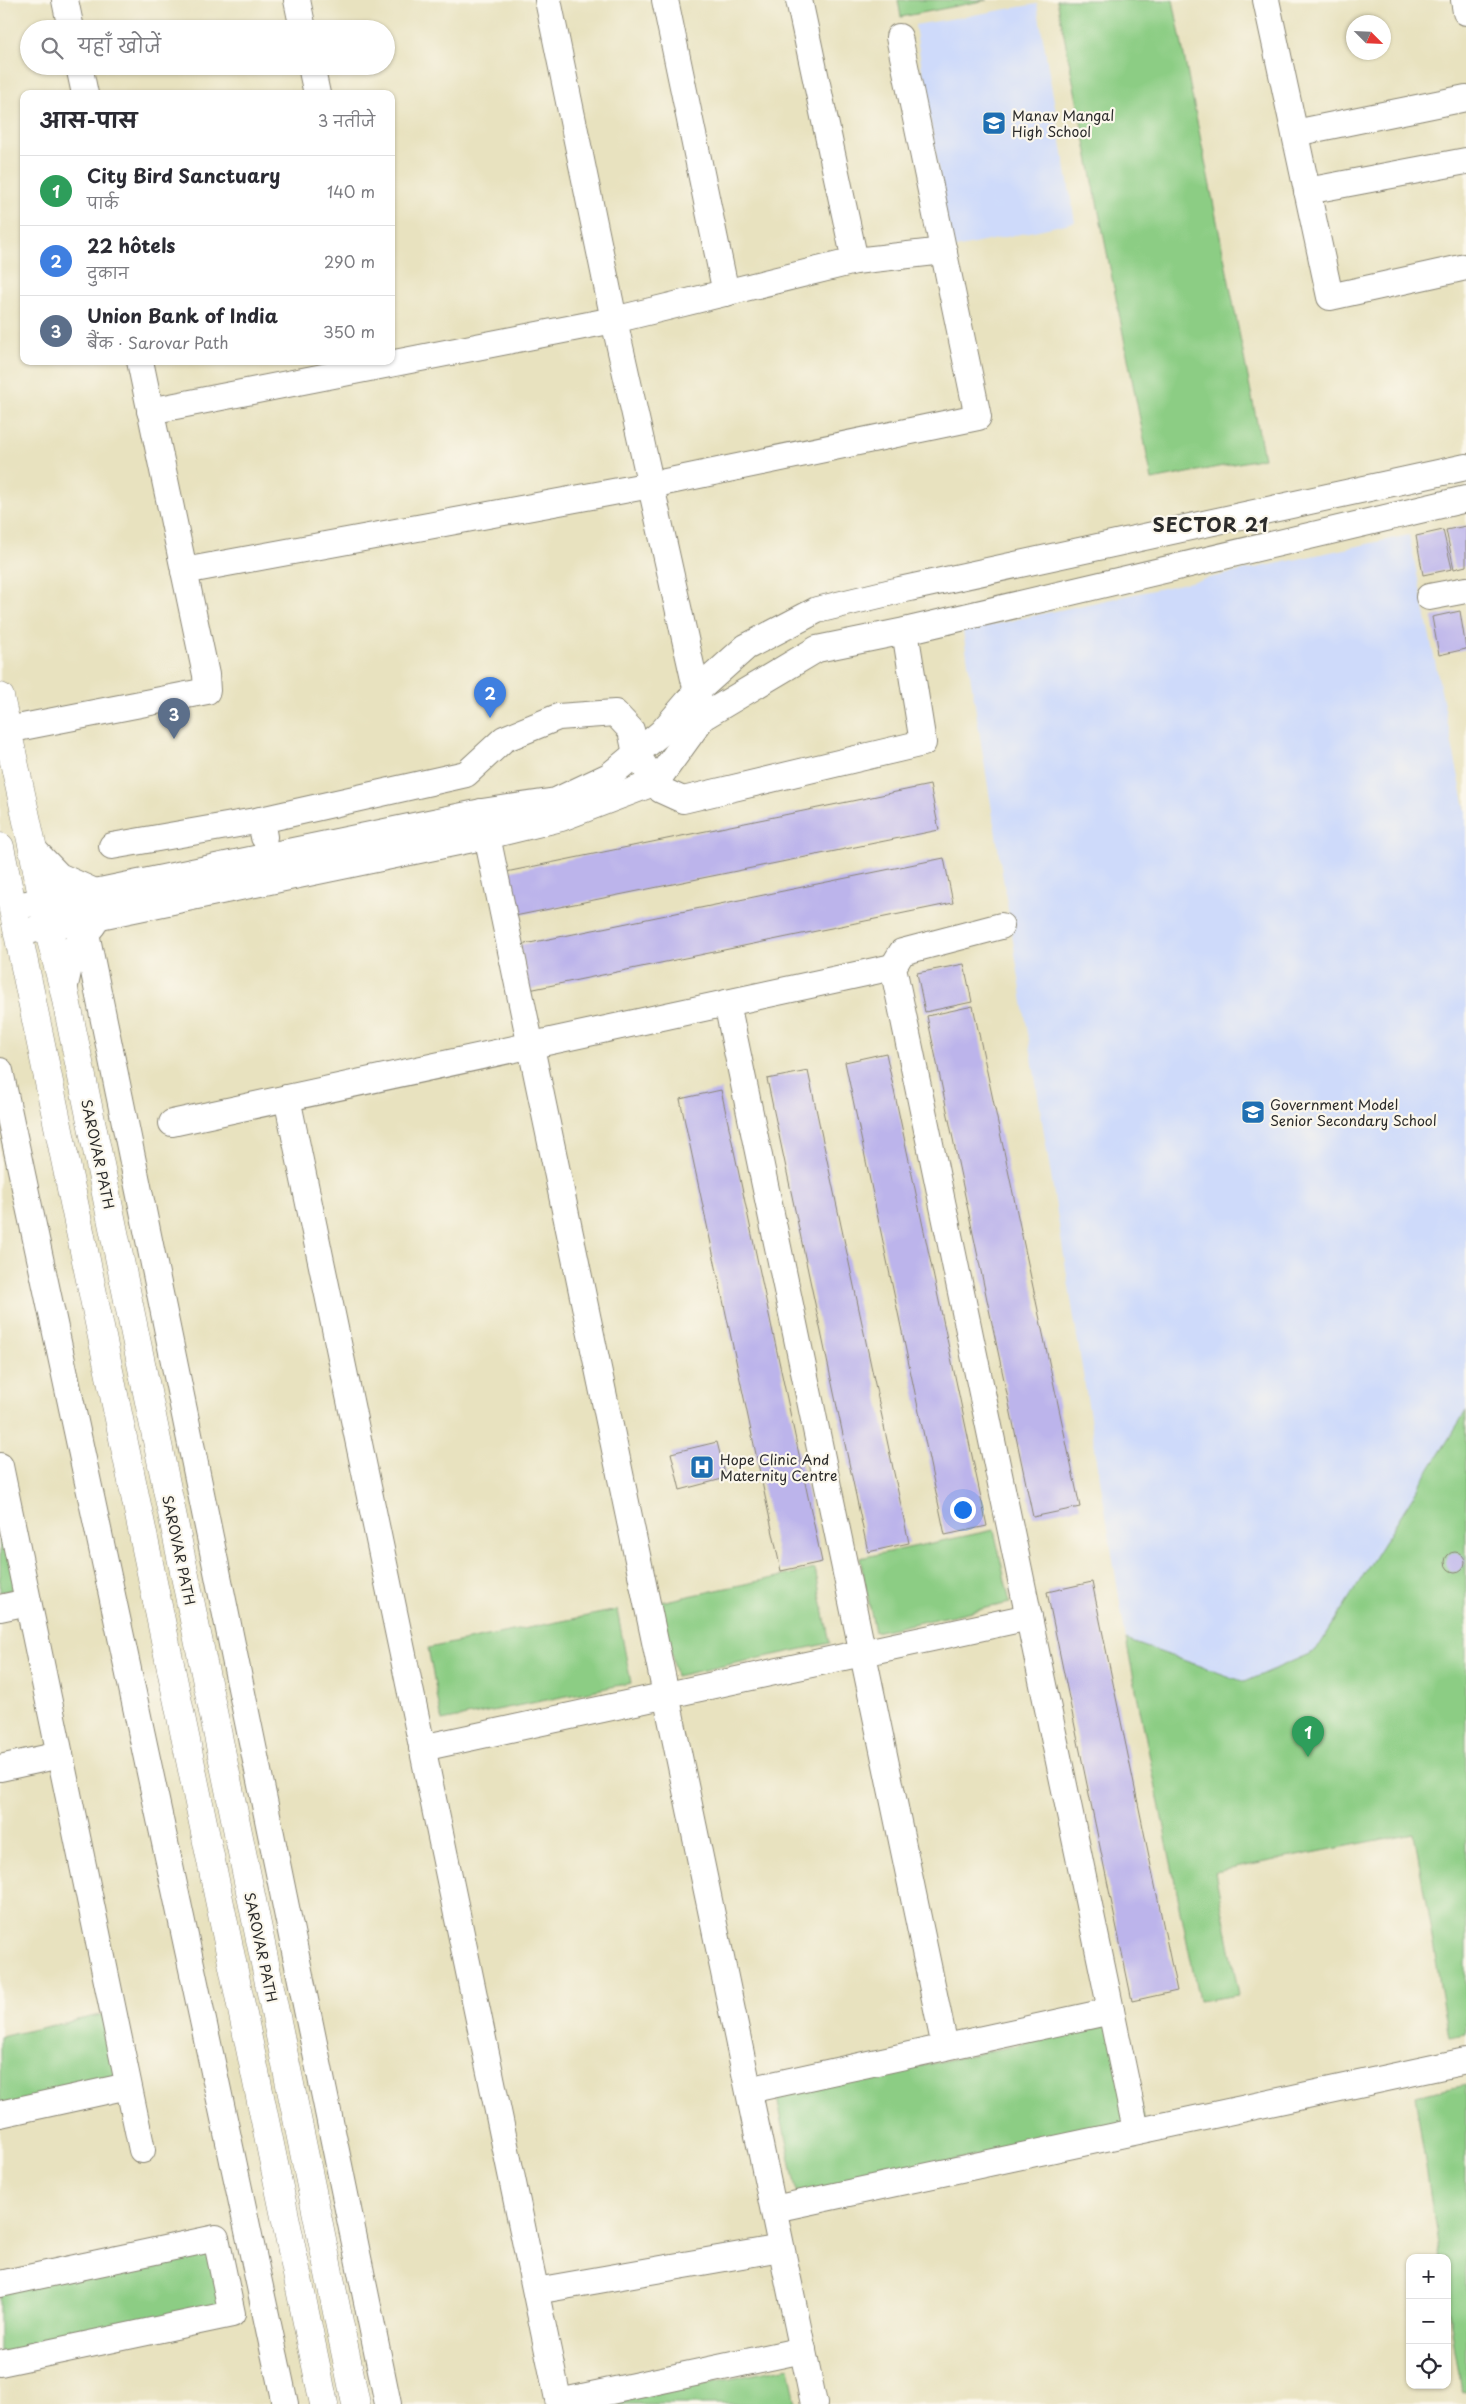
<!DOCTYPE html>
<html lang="hi">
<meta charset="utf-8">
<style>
:root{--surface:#fff;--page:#f2f2f3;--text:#2b2b33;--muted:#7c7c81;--line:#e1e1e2;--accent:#1f6fb2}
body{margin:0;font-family:"Playpen Sans","Playpen Sans Deva",sans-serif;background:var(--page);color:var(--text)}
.controls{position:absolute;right:15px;bottom:15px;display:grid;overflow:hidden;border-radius:10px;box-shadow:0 1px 4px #0004}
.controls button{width:45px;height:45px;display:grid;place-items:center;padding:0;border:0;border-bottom:1px solid var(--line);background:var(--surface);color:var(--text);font:25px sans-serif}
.compass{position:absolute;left:1346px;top:15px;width:45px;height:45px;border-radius:50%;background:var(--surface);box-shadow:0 1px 4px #0004;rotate:114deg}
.you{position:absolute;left:962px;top:1509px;width:18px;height:18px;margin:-12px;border:4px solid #fff;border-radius:50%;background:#1a73e8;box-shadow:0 0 0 8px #1a73e833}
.badge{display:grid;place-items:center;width:32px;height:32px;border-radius:50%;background:var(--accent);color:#fff;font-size:16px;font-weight:700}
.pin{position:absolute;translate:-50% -41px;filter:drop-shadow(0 1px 2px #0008)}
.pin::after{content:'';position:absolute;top:26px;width:18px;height:15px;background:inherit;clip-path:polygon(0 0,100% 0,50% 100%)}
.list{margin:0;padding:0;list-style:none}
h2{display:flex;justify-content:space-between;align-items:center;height:65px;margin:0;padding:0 20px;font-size:21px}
h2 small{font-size:16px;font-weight:400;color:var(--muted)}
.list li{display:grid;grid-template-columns:32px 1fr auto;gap:15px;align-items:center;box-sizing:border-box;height:70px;padding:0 20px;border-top:1px solid var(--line)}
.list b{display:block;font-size:19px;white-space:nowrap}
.list p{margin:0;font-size:16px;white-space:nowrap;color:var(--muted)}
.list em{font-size:16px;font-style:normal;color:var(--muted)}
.icon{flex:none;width:28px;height:28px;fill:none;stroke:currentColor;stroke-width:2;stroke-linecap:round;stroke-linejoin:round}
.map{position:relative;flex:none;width:1466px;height:2404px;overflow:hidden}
.search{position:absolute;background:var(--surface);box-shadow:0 1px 4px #0004;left:20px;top:20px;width:375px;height:55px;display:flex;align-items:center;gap:12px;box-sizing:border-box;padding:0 18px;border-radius:28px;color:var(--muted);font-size:19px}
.panel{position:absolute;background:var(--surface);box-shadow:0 1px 4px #0004;left:20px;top:90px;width:375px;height:275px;border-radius:10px}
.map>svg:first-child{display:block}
.built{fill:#cedafa}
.green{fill:#8ccd84;stroke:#5c7c58}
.building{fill:#bcb4eb}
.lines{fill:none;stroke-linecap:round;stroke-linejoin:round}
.minor-casing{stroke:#8a8675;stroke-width:28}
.major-casing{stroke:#8a8675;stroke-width:29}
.minor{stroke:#fff;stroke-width:26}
.major{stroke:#fff;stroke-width:28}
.labels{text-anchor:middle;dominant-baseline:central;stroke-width:4.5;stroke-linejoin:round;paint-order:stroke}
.poi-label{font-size:14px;fill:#2b2b2b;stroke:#fbf7ec;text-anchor:start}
.street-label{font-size:14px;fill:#2b2b2b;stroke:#fbf7ec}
.district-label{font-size:19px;font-weight:bold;letter-spacing:1px;fill:#2b2b2b;stroke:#fbf7ec}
</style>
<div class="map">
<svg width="1466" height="2404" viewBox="0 0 1466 2404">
<rect width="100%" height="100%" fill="#fbf7ec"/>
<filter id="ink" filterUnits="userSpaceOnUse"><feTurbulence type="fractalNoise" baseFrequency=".02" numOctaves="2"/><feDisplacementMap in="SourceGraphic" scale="10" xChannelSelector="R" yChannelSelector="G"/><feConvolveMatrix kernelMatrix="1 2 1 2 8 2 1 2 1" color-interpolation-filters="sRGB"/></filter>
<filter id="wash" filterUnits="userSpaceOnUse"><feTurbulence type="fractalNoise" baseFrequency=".0096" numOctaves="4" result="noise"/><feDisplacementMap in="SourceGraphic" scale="20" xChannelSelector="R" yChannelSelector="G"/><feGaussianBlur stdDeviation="1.12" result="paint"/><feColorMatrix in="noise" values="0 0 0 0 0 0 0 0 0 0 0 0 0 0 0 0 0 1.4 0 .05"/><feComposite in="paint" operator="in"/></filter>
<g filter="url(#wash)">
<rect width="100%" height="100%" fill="#e8e2bf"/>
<g class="built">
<path d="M 1037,4 L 1075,222 L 951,249 L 915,25 Z"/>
<path d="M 1409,535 L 1466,812 L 1466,1411 L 1316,1651 L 1245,1682 L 1126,1640 L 963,631 Z"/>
</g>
<g class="green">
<path d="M 898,0 L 987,0 L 901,17 Z"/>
<path d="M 1057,0 L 1173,0 L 1264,458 L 1152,480 Z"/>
<path d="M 1466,1411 L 1466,2034 L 1449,2037 L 1414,1833 L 1215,1872 L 1239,1995 L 1199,2001 L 1126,1640 L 1245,1682 L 1316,1651 Z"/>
<path d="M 0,1523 L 17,1589 L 0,1592 Z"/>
<path d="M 994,1530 L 1010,1603 L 875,1632 L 860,1558 Z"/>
<path d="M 815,1569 L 830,1643 L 676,1676 L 661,1602 Z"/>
<path d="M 617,1610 L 631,1683 L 442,1721 L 428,1648 Z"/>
<path d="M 118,2011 L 133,2078 L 0,2106 L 0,2037 Z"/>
<path d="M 1124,2022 L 1144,2119 L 797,2194 L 777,2097 Z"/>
<path d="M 1466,2085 L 1466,2391 L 1462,2392 L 1447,2301 L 1447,2258 L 1440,2258 L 1415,2096 Z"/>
<path d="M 209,2245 L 222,2312 L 0,2358 L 0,2288 Z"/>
<path d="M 789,2367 L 796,2404 L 607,2404 Z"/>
</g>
<g id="blocks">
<g class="building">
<path d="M 1466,526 L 1466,566 L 1454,569 L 1446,530 Z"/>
<path d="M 1443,530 L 1452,569 L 1423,575 L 1416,536 Z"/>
<path d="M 1460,611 L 1466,649 L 1439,655 L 1432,617 Z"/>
<path d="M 930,785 L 939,830 L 515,916 L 506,872 Z"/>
<path d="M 944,858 L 953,903 L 529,990 L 520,945 Z"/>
<path d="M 964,964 L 972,1002 L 925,1012 L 917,973 Z"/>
<path d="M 973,1006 L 1080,1507 L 1033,1517 L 927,1016 Z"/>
<path d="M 886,1053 L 987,1526 L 945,1535 L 845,1062 Z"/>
<path d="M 808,1071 L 909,1543 L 868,1552 L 767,1079 Z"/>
<path d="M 721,1090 L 822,1562 L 781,1571 L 680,1099 Z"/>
<path d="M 717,1442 L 726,1478 L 680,1490 L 671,1453 Z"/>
<circle cx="1455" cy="1562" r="10"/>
<path d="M 1092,1582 L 1177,1991 L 1132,2001 L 1047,1592 Z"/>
</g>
</g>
</g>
<g filter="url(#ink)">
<use href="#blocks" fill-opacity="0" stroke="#8a8675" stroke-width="1"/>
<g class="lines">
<g class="minor-casing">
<g id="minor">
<path d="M 65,0 L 71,29"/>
<path d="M 297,0 L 303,29"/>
<path d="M 548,0 L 614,320 L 700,706"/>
<path d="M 665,0 L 726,293"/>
<path d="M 799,0 L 855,261"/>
<path d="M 1266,0 L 1330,297 L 1466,267"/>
<path d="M 1464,0 L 1466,12"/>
<path d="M 79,66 L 85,94"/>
<path d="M 311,66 L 317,94"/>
<path d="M 1295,133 L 1466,98"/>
<path d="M 1307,191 L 1466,161"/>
<path d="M 150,411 L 614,320 L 855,261 L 944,251"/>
<path d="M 184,571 L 651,485 L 978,417 L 899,37"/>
<path d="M 1429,597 L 1466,590"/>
<path d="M 7,730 L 207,691 L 206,675 L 140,361"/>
<path d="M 482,812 L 814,2404"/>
<path d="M 261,820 L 466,774 L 504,739 L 558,717 L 615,713 L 631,730 L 636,754 L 661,790 L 683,800 L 923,743 L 905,631"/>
<path d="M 112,846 L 261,820 L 264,837"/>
<path d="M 33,849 L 59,876 L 95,892"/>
<path d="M 12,906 L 43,902 L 95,892 L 482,812 L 556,801 L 609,776 L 662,732 L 697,691 L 746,647 L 817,610 L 900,590 L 1466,467"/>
<path d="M 1001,926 L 902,952 L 893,967 L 1136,2130"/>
<path d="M 18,933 L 487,836 L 561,818 L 656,782 L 703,717 L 817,649 L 905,631 L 1466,499"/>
<path d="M 86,933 L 388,2404"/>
<path d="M 64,990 L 73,949 L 93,925"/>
<path d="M 727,1003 L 945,2047"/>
<path d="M 0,1071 L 285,2404"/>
<path d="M 287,1098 L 559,2404"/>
<path d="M 172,1123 L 893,967"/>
<path d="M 0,1466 L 142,2150"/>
<path d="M 0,1608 L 28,1602"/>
<path d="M 422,1748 L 1029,1617"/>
<path d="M 0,1768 L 60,1755"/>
<path d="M 749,2090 L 1111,2011"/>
<path d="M 0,2114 L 128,2086"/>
<path d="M 774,2209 L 1466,2061"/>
<path d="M 0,2284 L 216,2238 L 232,2314 L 0,2363"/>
<path d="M 536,2291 L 781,2248"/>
<path d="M 559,2402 L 803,2350"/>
</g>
</g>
<g class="major-casing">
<g id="major">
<path d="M 0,697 L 33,849 L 48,928 L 64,990 L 356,2404"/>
<path d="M 0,847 L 324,2404"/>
</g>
</g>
<use href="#minor" class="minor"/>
<use href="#major" class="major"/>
</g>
</g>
<defs>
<g id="school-square" transform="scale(1.25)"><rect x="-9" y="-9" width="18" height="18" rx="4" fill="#1f6fb2" stroke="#fbf7ec"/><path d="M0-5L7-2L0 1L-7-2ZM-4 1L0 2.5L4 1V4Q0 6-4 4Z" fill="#fff"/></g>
<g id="hospital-square" transform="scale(1.25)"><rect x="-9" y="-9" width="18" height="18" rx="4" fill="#1f6fb2" stroke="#fbf7ec"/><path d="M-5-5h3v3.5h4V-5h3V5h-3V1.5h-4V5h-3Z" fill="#fff"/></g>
</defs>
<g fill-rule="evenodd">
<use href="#school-square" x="994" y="123"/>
<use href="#school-square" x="1253" y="1112"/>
<use href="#hospital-square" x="702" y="1467"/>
</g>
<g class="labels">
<g class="poi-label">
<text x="1012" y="115">Manav Mangal<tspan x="1012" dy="16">High School</tspan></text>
<text x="1270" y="1104">Government Model<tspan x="1270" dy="16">Senior Secondary School</tspan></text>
<text x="720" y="1459">Hope Clinic And<tspan x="720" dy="16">Maternity Centre</tspan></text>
</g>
<g class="street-label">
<text transform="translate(98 1154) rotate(78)">SAROVAR PATH</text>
<text transform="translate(179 1550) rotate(78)">SAROVAR PATH</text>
<text transform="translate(261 1947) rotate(78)">SAROVAR PATH</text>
</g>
<g class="district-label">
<text x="1211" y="524">SECTOR 21</text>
</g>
</g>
</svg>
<div class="controls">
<button>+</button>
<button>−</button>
<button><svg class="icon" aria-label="locate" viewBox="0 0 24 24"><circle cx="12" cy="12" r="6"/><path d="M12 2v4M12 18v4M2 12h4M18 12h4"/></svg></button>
</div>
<svg class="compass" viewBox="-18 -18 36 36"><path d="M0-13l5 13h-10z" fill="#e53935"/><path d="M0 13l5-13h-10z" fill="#7c7c81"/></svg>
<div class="you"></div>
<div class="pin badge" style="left:1308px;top:1757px;background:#2e9e5b">1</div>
<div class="pin badge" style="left:490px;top:718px;background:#3f7fe0">2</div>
<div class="pin badge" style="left:174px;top:739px;background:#5c6f8a">3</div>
<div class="search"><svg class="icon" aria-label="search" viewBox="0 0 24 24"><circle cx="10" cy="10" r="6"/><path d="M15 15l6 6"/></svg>यहाँ खोजें</div>
<section class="panel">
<h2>आस-पास<small>3 नतीजे</small></h2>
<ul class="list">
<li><span class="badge" style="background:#2e9e5b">1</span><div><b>City Bird Sanctuary</b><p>पार्क</p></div><em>140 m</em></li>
<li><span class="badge" style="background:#3f7fe0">2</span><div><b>22 hôtels</b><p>दुकान</p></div><em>290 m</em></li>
<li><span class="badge" style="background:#5c6f8a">3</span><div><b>Union Bank of India</b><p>बैंक · Sarovar Path</p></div><em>350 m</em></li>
</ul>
</section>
</div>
